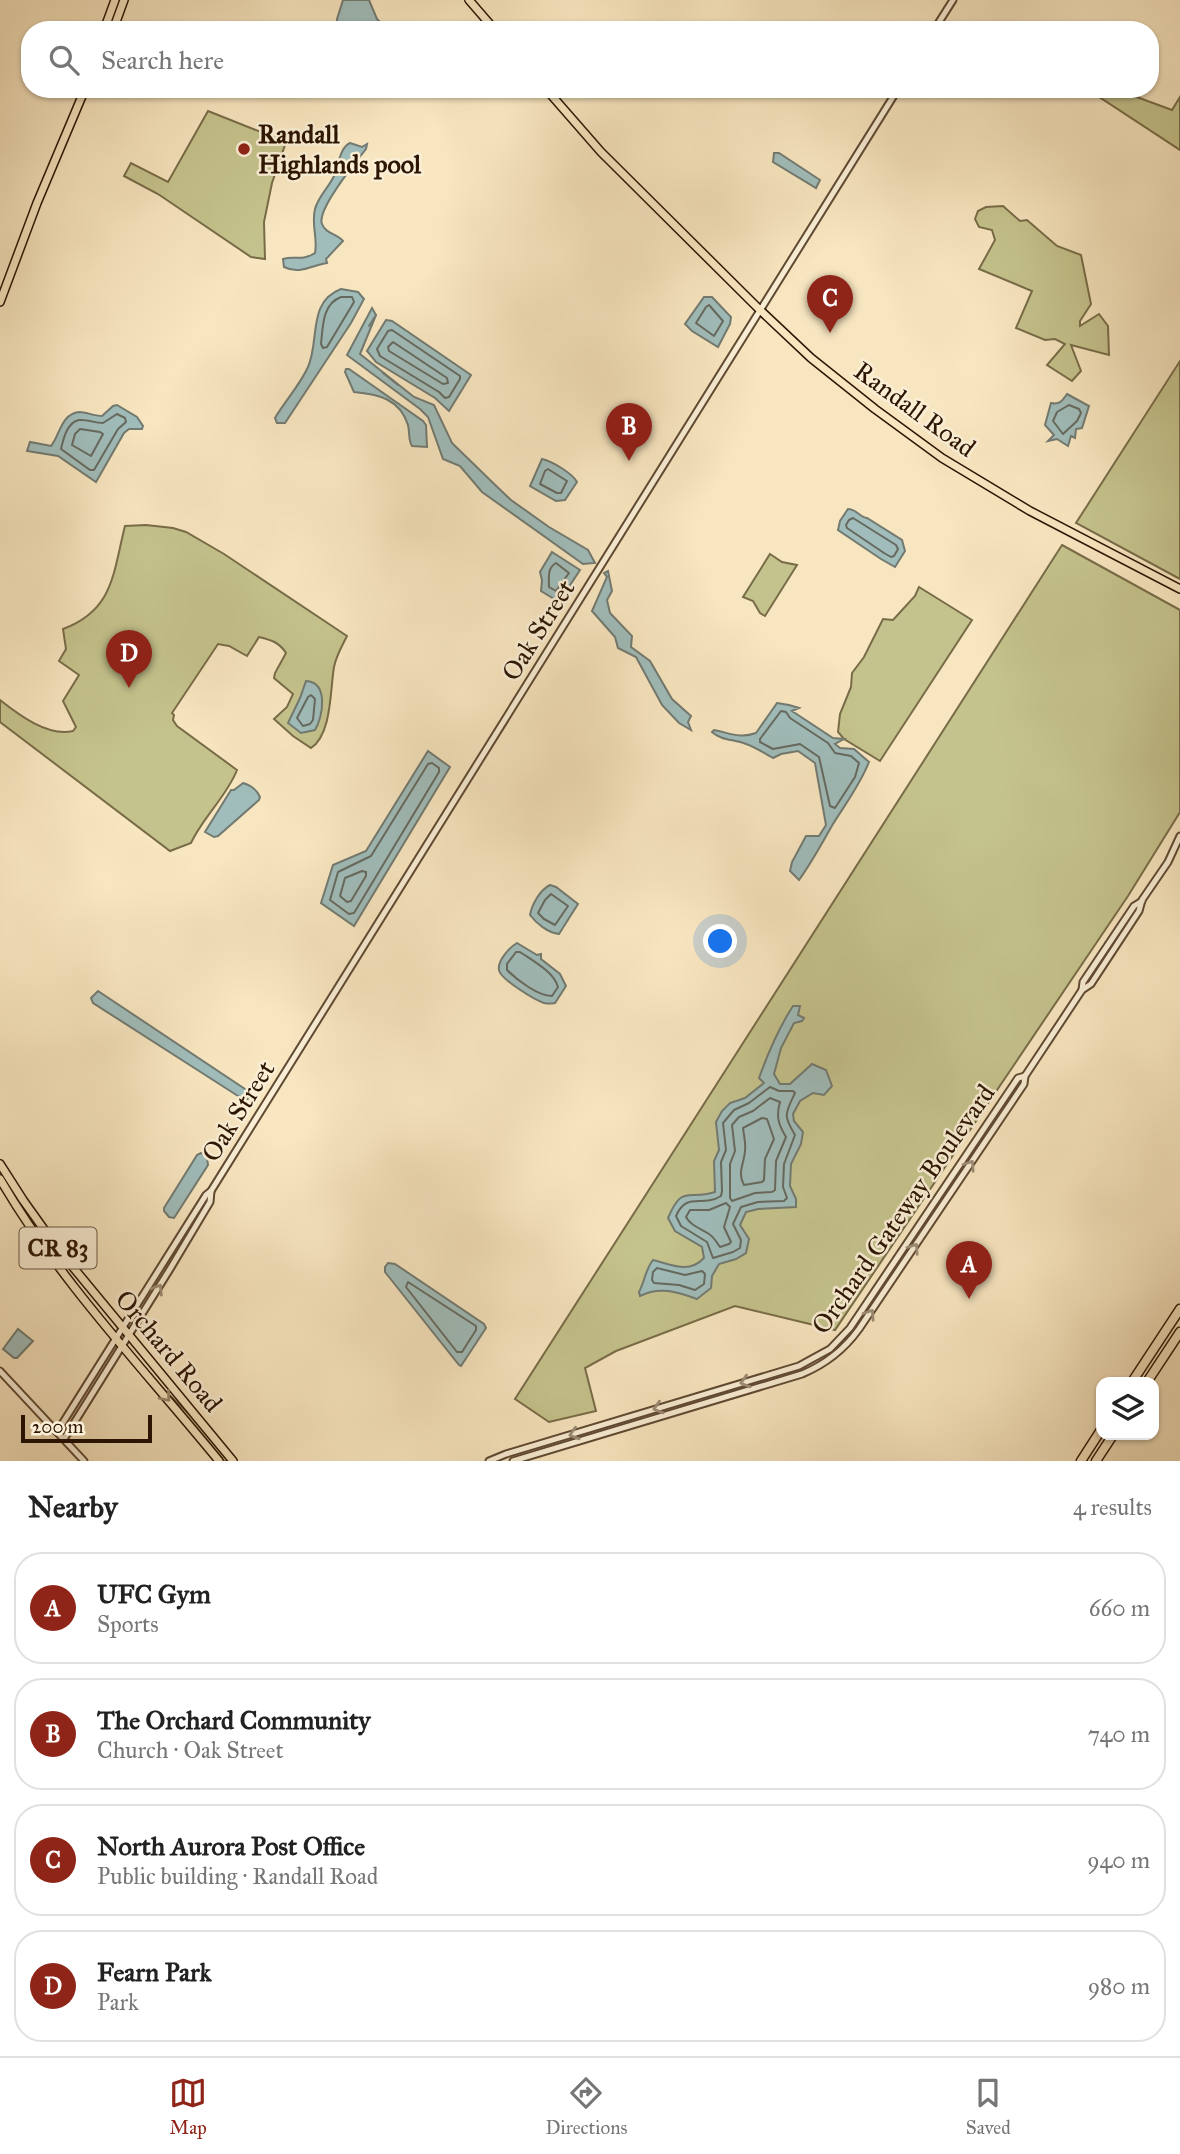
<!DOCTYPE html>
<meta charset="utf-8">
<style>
:root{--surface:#fff;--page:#f2f2f2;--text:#222;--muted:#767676;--line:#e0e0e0;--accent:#8f2418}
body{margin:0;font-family:"IM FELL Great Primer",serif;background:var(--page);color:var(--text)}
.controls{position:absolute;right:21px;bottom:21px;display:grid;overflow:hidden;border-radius:14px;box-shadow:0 2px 5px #0004}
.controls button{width:63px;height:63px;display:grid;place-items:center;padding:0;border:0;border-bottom:2px solid var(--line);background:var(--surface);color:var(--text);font:35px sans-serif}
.scale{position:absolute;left:21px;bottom:18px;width:131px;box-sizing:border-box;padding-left:7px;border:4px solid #2c1503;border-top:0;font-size:19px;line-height:24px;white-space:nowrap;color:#2c1503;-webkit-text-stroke:5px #faefd6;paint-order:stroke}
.you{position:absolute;left:721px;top:942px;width:24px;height:24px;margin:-18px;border:5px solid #fff;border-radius:50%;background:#1a73e8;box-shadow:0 0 0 10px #1a73e833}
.badge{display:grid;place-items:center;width:46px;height:46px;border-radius:50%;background:var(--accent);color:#fff;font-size:23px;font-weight:700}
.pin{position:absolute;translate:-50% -58px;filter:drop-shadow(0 2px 4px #0008)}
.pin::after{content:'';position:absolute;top:37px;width:24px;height:21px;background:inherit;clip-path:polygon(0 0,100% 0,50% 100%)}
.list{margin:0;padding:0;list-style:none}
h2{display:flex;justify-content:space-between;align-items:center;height:91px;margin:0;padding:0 28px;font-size:30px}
h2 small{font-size:23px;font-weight:400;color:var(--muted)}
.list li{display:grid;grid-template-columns:46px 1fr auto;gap:21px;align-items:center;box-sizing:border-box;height:112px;margin:0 14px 14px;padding:0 14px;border:2px solid var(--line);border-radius:28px}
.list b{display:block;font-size:26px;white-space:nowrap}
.list p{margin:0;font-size:23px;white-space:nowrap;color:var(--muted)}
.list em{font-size:23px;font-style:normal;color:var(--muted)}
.icon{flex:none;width:38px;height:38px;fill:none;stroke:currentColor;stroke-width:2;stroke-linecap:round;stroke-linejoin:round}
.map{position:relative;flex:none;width:1180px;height:1461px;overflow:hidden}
.search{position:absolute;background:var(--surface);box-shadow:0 2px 5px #0004;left:21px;right:21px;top:21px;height:77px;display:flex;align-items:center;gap:18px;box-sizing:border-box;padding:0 24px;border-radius:28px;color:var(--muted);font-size:26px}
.sheet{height:595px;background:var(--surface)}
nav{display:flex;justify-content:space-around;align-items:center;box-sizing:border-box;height:98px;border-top:2px solid var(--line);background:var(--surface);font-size:19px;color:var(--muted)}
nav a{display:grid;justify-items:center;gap:4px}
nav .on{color:var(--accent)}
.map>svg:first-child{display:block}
.green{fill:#c5c38d;stroke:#786c48;stroke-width:2}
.water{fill:#a0bdbb;stroke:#727a71;stroke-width:2}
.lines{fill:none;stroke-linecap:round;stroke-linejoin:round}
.shore{stroke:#66695f;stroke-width:2}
.stream{stroke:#727a71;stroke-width:2}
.minor-casing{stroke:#5f4932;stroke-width:9}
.major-casing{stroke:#2c1503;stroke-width:10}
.highway-casing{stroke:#2c1503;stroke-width:11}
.minor{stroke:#faefd6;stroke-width:5}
.major{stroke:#f8e6c0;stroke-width:7}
.highway{stroke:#f8e6c0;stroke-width:8}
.oneway{stroke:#9d8d77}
.oneway2{stroke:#9c886b}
.poi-dot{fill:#8f2418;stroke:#faefd6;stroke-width:2.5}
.labels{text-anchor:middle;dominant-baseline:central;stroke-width:5;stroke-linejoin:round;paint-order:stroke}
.shield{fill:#faefd6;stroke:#6a5642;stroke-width:2}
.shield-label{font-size:24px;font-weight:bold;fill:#2c1503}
.poi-label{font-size:26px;font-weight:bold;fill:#2c1503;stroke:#faefd6;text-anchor:start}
.street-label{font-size:26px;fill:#2c1503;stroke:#faefd6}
</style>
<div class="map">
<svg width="1180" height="1461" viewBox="0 0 1180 1461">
<rect width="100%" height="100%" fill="#f8e6c0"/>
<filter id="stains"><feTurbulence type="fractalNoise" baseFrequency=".00286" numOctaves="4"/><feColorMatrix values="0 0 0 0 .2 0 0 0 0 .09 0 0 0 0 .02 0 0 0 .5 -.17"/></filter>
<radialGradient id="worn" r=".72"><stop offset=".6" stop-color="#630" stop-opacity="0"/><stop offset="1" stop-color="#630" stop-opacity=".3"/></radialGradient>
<g class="green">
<path d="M 1087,89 L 1115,89 L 1172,110 L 1180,97 L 1180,150 Z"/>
<path d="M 208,111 L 286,142 L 272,183 L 264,222 L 265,259 L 251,257 L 158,194 L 124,176 L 131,163 L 168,182 Z"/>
<path d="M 1003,206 L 1020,221 L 1027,220 L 1057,246 L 1081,255 L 1091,304 L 1080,321 L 1080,326 L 1099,314 L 1108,326 L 1109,355 L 1071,345 L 1081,371 L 1072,381 L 1047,365 L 1065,344 L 1055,339 L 1045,340 L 1016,328 L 1032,291 L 979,269 L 995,240 L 992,230 L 979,227 L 975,219 L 978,211 L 986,207 Z"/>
<path d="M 1180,361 L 1180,579 L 1076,523 Z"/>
<path d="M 146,525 L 173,528 L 186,532 L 224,554 L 347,636 C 342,646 336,656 334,667 C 330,690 332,734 311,748 L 293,736 L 274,719 L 287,707 L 293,694 L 274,678 L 275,673 L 286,653 C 279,642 271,640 259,637 L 247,656 L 229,646 L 218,644 L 172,713 L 174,715 L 173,720 L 177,726 L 237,770 C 227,796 203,817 191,843 L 170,851 L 0,722 L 0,700 C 19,715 48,737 73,731 L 76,727 L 63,701 L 79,675 L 59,661 L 66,649 L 63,629 C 114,610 113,573 125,526 Z"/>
<path d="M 1062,545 L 1180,610 L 1180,812 L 1128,896 L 835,1330 L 735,1306 L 616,1351 L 585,1368 L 596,1411 L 549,1422 L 515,1399 Z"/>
<path d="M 770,554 L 782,562 L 797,565 L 765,616 L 760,613 L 753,601 L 743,597 Z"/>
<path d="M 919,587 L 972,620 L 880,761 L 844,739 L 838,732 L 840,714 L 851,687 L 852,673 L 864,657 L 883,619 L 893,620 L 915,596 Z"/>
<path d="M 167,1393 L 197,1421 L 230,1461 L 223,1461 Z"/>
</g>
<g class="water">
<path d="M 343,0 L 369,0 L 377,19 L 388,30 L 338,30 L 337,19 Z"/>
<path d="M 350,143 L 362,147 L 367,144 L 366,149 C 356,162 316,210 322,224 C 326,234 336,233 343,241 L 326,259 L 327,263 C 312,265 300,275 284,267 L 283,259 C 296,255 300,262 315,253 C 318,238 311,225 315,209 C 318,197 329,187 334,176 C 339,166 339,148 350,143 Z"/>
<path d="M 774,153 L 779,153 L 820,180 L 816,188 L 773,162 Z"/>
<path d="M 341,289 L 358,292 L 364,299 L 351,323 L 285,423 L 277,423 L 275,418 C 285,401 300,385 308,367 C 320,340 307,302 341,289 Z"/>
<path d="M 704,297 L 712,297 L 731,317 L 730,324 L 718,347 L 692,331 L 685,324 Z"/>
<path d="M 372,308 L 376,315 L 360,354 L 414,397 L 434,405 L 452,443 L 489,479 L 511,500 L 549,527 L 588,550 L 595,563 L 583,564 L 482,492 L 460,466 L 443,459 L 428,417 L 420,409 L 347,355 Z"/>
<path d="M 386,320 L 392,321 L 471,375 L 449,411 L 435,398 L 376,362 L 367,351 Z"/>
<path d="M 346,369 L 349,369 L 423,421 L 426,425 L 427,447 L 412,446 C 408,440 410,433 408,425 C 400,399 378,394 354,392 L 345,372 Z"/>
<path d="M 1067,394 L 1089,406 L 1082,428 L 1076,429 L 1075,438 L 1071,436 L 1068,446 L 1057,439 L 1048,441 L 1054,435 L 1045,425 L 1051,403 C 1060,405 1062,401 1067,394 Z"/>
<path d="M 117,405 L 137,417 L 143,426 L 142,429 L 129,429 L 124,433 L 96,482 L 58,456 L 27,451 L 30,442 L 51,446 C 60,435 61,414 79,412 C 86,412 94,416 102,416 L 113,406 Z"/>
<path d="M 542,459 C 552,461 573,474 577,482 L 565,500 L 556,501 L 530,486 Z"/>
<path d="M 848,509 C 856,509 860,517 867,518 L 902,540 L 905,551 L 895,567 L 881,559 L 838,530 L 840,521 Z"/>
<path d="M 552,552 L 580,570 L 559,602 L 541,591 L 542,580 L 540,572 Z"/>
<path d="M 608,571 L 612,591 L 607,600 L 610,613 L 632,636 L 631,647 L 650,661 L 672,699 L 691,716 L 688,722 L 691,730 L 679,723 L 662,705 L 636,657 L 618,648 L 615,637 L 592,611 L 607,577 L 604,573 Z"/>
<path d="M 306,681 C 329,682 323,717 315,730 L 301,733 L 288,723 L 300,698 Z"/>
<path d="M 777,703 L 789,705 L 799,708 L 792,711 L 833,738 L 844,739 L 835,744 L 840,748 L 854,749 L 869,762 C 860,785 846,803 833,824 C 822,843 812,862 799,880 L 790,871 L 792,862 L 806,836 L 819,836 L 826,825 L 815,763 L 798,751 L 781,754 L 773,758 C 764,753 755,747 746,744 C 734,739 722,741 712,732 L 714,730 C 730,733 740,739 756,733 Z"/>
<path d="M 428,751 L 450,767 L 354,926 L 321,903 L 333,865 L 366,851 Z"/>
<path d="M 243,783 C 250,785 257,790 260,797 L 259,800 L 218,836 L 214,837 L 205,832 L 231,790 L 234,790 Z"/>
<path d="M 550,885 L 556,887 L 578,904 L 559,934 C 548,933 536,923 530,915 C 532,904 540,890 550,885 Z"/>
<path d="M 517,943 L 537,955 L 541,954 L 541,959 L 560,974 L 566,986 L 555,1003 C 550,1004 549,1004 544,1003 C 535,1000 500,979 499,970 C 497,961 510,947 517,943 Z"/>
<path d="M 98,991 L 248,1091 L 250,1093 L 249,1098 L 245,1100 L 238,1096 L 93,1003 L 91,998 Z"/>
<path d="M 793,1006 L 800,1006 L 798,1015 L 804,1018 L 802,1021 L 794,1023 L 781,1048 L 774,1074 L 780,1084 L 790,1084 L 812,1064 L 826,1070 L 832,1086 L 824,1095 L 813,1093 L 800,1101 L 793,1114 L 794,1121 L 803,1132 L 801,1144 L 791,1164 L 790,1186 L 796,1199 L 796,1207 L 758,1209 L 746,1212 L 740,1225 L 749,1239 L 746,1253 L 736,1259 L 719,1264 L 712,1276 L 711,1288 L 697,1299 C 677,1292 660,1286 640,1296 L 639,1292 C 645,1281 645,1270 653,1260 C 672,1265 689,1274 704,1258 L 702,1247 L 675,1231 L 668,1218 C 683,1183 688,1201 715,1192 L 714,1161 L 719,1150 L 716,1122 L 722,1111 L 730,1103 L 745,1098 L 764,1083 L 759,1078 C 768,1053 778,1029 793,1006 Z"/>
<path d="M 201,1153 L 207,1157 L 208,1165 L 176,1215 L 174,1218 L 169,1217 L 164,1211 L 164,1208 L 197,1155 Z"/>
<path d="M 388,1263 L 395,1264 L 484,1324 L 486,1328 L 461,1366 L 459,1365 L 385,1272 L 385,1267 Z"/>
<path d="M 18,1329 L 33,1341 L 17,1358 L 14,1358 L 3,1349 Z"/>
</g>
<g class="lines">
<g class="shore">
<path d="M 341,297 L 352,297 L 354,302 L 327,347 L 323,348 L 321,344 C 323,327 322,304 341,297 Z"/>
<path d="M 709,305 L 723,321 L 714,336 L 696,323 L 706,307 Z"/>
<path d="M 392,330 L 460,376 L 460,379 L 449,397 L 445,398 L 439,392 L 380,356 L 377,349 L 388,331 Z"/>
<path d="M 393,342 L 447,378 L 448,383 L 443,384 L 389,351 L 388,347 Z"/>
<path d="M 1069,405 L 1079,409 L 1081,413 L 1077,421 L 1063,434 L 1053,421 L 1057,412 Z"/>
<path d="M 117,414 L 125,418 L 126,422 L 118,429 L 94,470 L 90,470 L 61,449 C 63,440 67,422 79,420 C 86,419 95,423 103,423 Z"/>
<path d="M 80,429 L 100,432 L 103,434 L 91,456 L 72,445 L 75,434 Z"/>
<path d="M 548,469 L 567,481 L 561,493 L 557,493 L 540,484 L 545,471 Z"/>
<path d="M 853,518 L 896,545 L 898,549 L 894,556 L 891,557 L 884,553 L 847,528 L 846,525 L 849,520 Z"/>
<path d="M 556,563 L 569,573 L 556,591 L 549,587 C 549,578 547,568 556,563 Z"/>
<path d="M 311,695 L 315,699 L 313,720 L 310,724 L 303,726 L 297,718 L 308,697 Z"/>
<path d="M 781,711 L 786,712 L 790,718 L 828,743 L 835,753 L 851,756 L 859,763 L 855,777 L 835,808 L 830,806 L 819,757 L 800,744 L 773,749 L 760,742 L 760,739 Z"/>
<path d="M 432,763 L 439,768 L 439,772 L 354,913 L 349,914 L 330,900 L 338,872 L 371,856 L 428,764 Z"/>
<path d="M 362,871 L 366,872 L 366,876 L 351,901 L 347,902 L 340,896 L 345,878 Z"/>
<path d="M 551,894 L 568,906 L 555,925 L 544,919 L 538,913 L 545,900 Z"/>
<path d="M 520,952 C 533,961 554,972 558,987 L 552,996 C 538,996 517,980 507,970 L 507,964 L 516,952 Z"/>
<path d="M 770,1087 L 779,1091 L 793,1091 L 795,1093 C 785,1114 783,1115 795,1135 L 784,1164 L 783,1187 L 787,1198 L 784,1201 L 758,1202 L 741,1207 L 733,1224 L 741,1240 L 740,1248 L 733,1252 L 713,1258 L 707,1242 L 681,1226 L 676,1216 C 687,1191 702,1208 721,1196 L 722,1191 L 721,1162 L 726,1150 L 723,1123 L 734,1110 L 749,1103 Z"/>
<path d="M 770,1098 L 780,1102 C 776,1116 778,1124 786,1137 L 776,1161 L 775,1190 L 772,1192 L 755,1193 L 732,1201 L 730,1198 L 730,1164 L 735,1151 L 732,1125 L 739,1117 L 753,1111 Z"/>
<path d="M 762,1118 L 767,1119 L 774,1139 L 765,1159 L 764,1180 L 762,1182 L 744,1185 C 737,1173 744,1164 745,1151 C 746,1144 744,1136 743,1128 Z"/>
<path d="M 726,1203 L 730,1207 L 724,1227 L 731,1242 L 729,1244 L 720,1247 C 717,1243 714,1237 709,1234 C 700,1228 691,1226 686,1217 L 690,1210 L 709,1210 Z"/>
<path d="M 657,1268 L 685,1275 L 702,1271 L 705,1274 L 704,1284 L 695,1290 L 679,1285 L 654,1283 L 652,1280 L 653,1272 Z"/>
<path d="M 408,1282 L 476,1326 L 476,1330 L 462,1352 L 457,1352 L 406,1287 Z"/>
</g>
<g class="stream">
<path d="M 369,326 L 376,315"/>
<path d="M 383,373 L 398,385"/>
</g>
<g class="minor-casing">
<g id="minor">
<path d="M 934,30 L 953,0"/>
<path d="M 1082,990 L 1083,982 L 1134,906 L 1142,901"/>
<path d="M 0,1371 L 84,1461"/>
<path d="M 57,1432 L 206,1195 L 211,1191 L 898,89"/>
<path d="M 64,1439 L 170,1269 L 210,1202 L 211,1191"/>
<path d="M 489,1461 L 506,1454 L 799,1366 L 830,1349 L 850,1328 L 1018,1078 L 1025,1076"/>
<path d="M 513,1461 L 802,1374 C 826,1364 844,1350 859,1329 L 1024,1084 L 1025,1076 L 1082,990 L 1091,984 L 1139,911 L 1142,900 L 1168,862 L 1180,836"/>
</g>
</g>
<g class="major-casing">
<g id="major">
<path d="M 469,0 L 495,30"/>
<path d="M 104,30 L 115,0"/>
<path d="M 113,30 L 124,0"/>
<path d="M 546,89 L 601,152 L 760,310 L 811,358 L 875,409 L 942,458 L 1030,511 L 1180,589"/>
<path d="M 0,302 L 37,203 L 85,89"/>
<path d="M 0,1164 L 23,1200 L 58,1249 L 233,1461"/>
<path d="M 0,1179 C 60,1282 144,1369 219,1461"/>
</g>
</g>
<g class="highway-casing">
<g id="highway">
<path d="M 1132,1382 L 1180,1309"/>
<path d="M 1147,1382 L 1180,1332"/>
<path d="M 1081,1461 L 1101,1430"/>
<path d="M 1096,1461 L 1113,1435"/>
</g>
</g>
<use href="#minor" class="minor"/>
<use href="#major" class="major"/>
<use href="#highway" class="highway"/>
</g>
<defs><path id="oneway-chevron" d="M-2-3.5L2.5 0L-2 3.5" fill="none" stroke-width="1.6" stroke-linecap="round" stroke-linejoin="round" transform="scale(1.75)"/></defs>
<g class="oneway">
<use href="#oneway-chevron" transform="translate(970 1165) rotate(-56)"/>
<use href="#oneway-chevron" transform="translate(914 1248) rotate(-56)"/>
<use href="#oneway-chevron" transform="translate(158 1289) rotate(-58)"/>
<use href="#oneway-chevron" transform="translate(870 1314) rotate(-56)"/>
<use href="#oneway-chevron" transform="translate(745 1382) rotate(163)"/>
<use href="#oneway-chevron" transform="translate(658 1408) rotate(163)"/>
<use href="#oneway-chevron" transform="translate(574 1434) rotate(163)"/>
</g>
<use class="oneway2" href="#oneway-chevron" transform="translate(166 1397) rotate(50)"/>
<circle class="poi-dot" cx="244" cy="149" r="7"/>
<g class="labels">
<rect class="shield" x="19.5" y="1227.5" width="77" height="41" rx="5"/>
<g class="shield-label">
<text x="58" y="1248">CR 83</text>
</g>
<g class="poi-label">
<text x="258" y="134">Randall<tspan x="258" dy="30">Highlands pool</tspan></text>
</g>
<g class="street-label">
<text transform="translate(915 409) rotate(36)">Randall Road</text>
<text transform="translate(538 630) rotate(-58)">Oak Street</text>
<text transform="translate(238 1111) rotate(-58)">Oak Street</text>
<text transform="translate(903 1209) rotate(-55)">Orchard Gateway Boulevard</text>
<text transform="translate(169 1351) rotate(50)">Orchard Road</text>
</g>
</g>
<rect width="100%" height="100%" filter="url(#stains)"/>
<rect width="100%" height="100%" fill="url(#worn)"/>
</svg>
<div class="controls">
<button><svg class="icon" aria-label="layers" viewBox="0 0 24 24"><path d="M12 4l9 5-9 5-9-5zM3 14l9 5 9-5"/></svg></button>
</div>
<div class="scale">200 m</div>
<div class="you"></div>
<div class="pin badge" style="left:969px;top:1299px">A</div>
<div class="pin badge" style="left:629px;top:461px">B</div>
<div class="pin badge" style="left:830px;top:333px">C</div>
<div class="pin badge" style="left:129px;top:688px">D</div>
<div class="search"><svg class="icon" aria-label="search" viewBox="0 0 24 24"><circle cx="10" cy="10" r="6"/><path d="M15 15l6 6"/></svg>Search here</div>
</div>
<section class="sheet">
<h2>Nearby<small>4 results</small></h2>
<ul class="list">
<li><span class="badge">A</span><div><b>UFC Gym</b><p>Sports</p></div><em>660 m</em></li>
<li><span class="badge">B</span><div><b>The Orchard Community</b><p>Church · Oak Street</p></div><em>740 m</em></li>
<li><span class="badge">C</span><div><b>North Aurora Post Office</b><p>Public building · Randall Road</p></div><em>940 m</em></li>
<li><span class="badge">D</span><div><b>Fearn Park</b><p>Park</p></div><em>980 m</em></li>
</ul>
</section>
<nav>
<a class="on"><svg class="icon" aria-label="map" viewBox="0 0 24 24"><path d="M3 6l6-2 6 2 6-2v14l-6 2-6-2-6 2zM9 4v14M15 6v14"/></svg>Map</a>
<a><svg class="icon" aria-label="directions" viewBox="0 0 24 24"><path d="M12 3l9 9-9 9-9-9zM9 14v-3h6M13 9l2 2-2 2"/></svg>Directions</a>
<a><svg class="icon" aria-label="saved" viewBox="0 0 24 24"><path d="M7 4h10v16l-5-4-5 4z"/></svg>Saved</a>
</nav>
